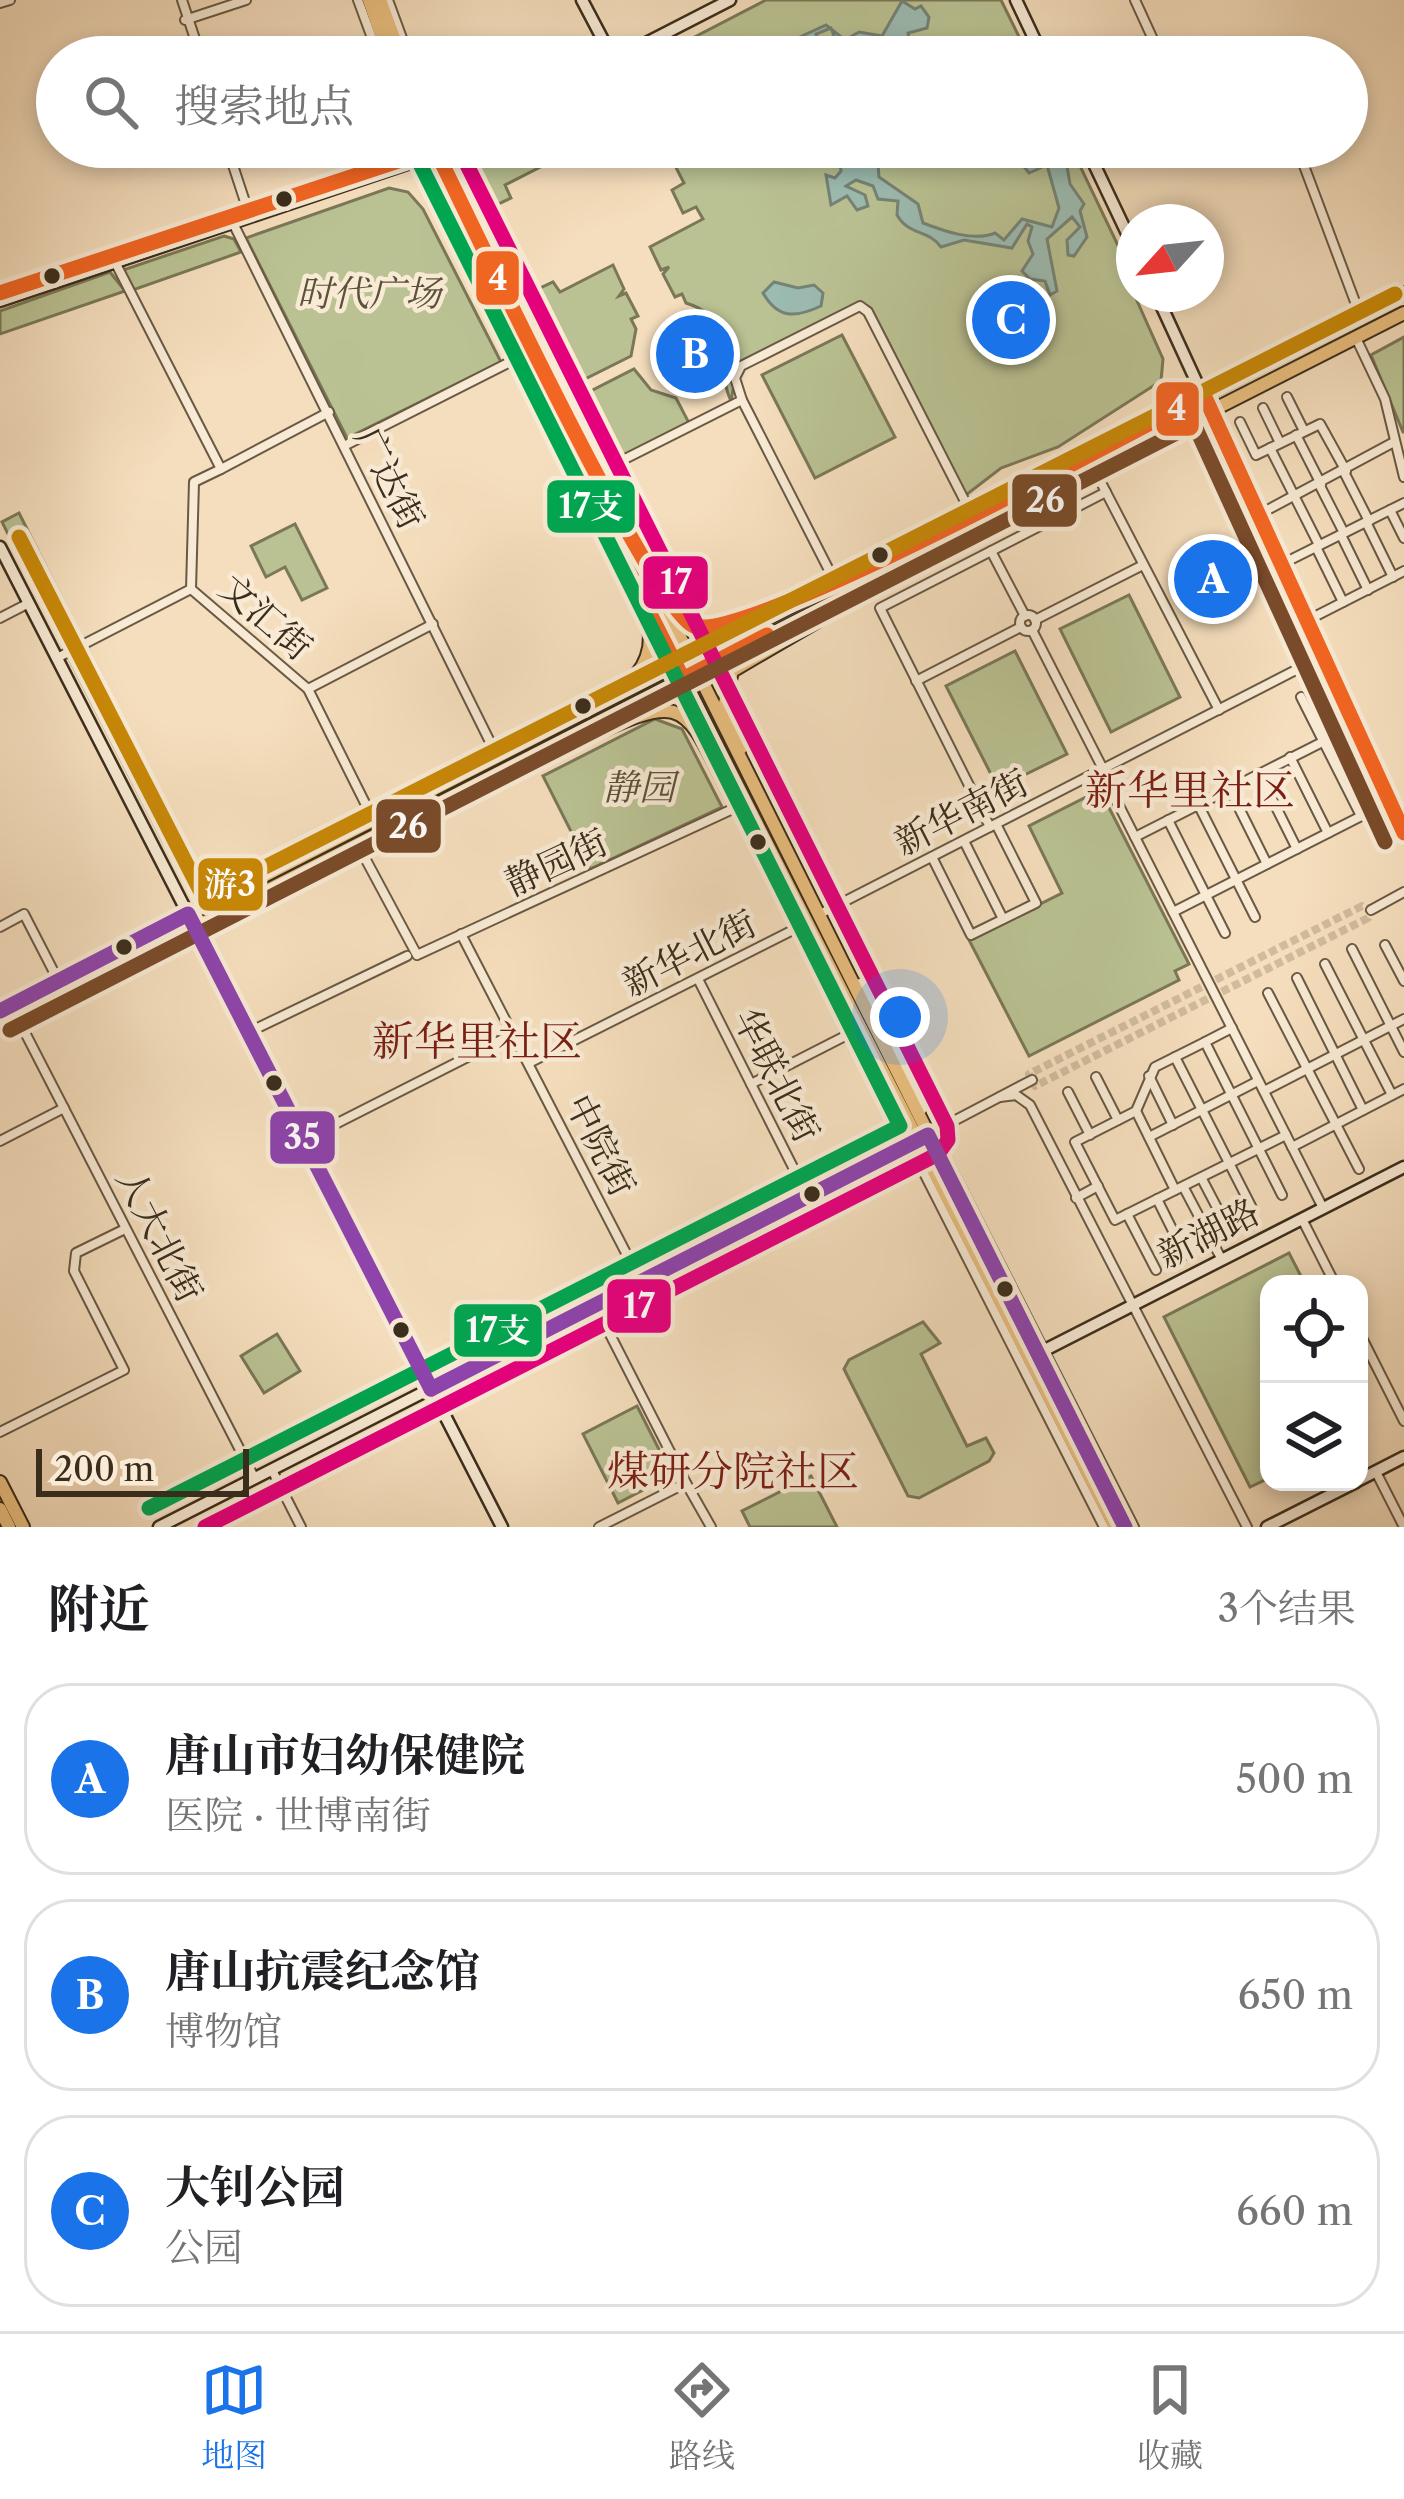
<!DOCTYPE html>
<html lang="zh">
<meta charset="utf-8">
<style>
:root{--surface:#fff;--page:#f2f2f2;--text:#202124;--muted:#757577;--line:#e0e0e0;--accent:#1a73e8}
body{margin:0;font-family:"Libre Caslon Text","Noto Serif SC",serif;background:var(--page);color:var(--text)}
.controls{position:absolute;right:36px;bottom:36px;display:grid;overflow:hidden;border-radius:24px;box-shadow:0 6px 18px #0003}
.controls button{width:108px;height:108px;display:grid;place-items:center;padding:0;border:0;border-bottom:3px solid var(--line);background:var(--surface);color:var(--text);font:60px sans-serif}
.compass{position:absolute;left:1116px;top:204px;width:108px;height:108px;border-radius:50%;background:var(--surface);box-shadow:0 6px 18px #0003;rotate:243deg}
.scale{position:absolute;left:36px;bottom:30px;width:213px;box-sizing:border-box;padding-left:12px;border:6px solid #3b2d1c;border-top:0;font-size:33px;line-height:42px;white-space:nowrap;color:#3b2d1c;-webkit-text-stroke:9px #f8ead4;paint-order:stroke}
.you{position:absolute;left:900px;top:1017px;width:42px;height:42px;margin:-30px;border:9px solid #fff;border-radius:50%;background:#1a73e8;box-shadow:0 0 0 18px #1a73e833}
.badge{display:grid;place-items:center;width:78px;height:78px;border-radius:50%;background:var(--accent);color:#fff;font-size:39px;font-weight:700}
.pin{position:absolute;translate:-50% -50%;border:6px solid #fff;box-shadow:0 3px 12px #0006}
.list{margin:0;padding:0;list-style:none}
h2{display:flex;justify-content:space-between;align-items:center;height:156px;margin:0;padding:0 48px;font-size:51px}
h2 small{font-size:39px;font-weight:400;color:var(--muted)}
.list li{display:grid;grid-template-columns:78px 1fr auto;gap:36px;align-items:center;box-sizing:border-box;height:192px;margin:0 24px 24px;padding:0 24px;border:3px solid var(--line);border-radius:48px}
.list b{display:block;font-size:45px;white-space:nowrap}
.list p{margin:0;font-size:39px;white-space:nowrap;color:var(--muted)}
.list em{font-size:39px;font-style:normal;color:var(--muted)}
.icon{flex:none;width:66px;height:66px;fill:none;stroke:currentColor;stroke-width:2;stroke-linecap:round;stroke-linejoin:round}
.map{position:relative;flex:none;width:1404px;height:1527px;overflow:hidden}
.search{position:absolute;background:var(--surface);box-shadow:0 6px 18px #0003;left:36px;right:36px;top:36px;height:132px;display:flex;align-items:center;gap:30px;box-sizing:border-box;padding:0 42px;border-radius:66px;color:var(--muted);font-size:45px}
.sheet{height:804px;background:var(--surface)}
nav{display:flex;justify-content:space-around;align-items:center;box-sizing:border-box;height:168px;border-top:3px solid var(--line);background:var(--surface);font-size:33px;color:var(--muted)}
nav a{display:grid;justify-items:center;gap:6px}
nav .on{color:var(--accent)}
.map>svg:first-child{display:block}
.green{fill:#bac293;stroke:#7a7858;stroke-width:3}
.water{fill:#9cbcb2;stroke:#758376;stroke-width:3}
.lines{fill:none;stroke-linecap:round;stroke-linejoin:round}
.street-tunnel{stroke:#d0bb9d;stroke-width:8;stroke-dasharray:8 4;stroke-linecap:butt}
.street-casing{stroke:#6a5944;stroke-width:12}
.secondary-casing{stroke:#3b2d1c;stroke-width:15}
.primary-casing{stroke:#3b2d1c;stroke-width:16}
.street{stroke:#f8ead4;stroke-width:8}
.secondary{stroke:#f8ead4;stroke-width:10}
.primary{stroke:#eabf7e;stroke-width:12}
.bus-1-casing{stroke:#f8ead4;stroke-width:24}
.bus-2-casing{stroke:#f8ead4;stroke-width:24}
.bus-3-casing{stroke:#f8ead4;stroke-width:24}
.bus-4-casing{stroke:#f8ead4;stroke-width:24}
.bus-5-casing{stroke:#f8ead4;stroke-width:24}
.bus-6-casing{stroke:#f8ead4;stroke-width:24}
.bus-1{stroke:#f26522;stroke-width:15}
.bus-2{stroke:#e5007d;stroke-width:15}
.bus-3{stroke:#00a651;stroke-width:15}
.bus-4{stroke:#7a4b2a;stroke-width:15}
.bus-5{stroke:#c88807;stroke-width:15}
.bus-6{stroke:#8e44ad;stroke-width:15}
.bus-dot{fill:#3b2d1c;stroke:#f8ead4;stroke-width:4.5}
.labels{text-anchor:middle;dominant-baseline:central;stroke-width:9;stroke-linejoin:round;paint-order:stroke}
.park-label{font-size:36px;font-style:italic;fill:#5b523a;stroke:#f8ead4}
.street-label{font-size:36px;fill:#3b2d1c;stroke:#f8ead4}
.quarter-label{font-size:42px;fill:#7a1f14;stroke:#f8ead4}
.line-badge{stroke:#f8ead4;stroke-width:4.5}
.badge-label{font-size:33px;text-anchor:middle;font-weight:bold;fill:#fff}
</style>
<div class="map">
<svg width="1404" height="1527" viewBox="0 0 1404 1527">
<rect width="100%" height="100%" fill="#f5debd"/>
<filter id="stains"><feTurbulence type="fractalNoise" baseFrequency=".00167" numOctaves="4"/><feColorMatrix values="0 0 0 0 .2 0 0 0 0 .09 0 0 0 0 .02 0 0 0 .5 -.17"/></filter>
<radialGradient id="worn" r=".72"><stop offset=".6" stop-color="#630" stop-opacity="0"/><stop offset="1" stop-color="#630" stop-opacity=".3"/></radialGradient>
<g class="green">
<path d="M 766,0 L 1001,0 L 1029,57 L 656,57 Z"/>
<path d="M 480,147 L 550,147 L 558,158 L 505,185 L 511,198 L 492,207 L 478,178 Z"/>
<path d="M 650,147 L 1071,147 L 1134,279 L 1134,294 L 1163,359 L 1161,381 L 1058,447 L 1001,468 L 966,495 L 871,308 L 862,303 L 738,363 L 731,401 C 713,364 741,320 686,303 L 682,294 L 675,297 L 663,274 L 669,267 L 661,270 L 650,247 L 703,219 L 696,207 L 683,213 L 672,190 L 684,183 L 668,152 L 655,158 Z"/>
<path d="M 389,188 L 408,192 L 423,209 L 501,362 L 347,438 L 246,238 Z"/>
<path d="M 224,236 L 234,239 L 241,252 L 133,290 L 123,270 Z"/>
<path d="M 613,265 L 624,289 L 619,296 L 626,293 L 638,316 L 631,319 L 636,329 L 631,356 L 581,381 L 534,291 L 553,282 L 560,292 Z"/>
<path d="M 110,272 L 125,291 L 0,334 L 0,311 Z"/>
<path d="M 842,335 L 895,437 L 815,478 L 762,375 Z"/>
<path d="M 1404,337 L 1404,432 L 1403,432 L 1371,355 Z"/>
<path d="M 634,369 L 651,390 L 676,398 L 689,423 L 621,457 L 587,393 Z"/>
<path d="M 19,513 L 83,640 L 65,649 L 2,522 Z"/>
<path d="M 295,524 L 327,588 L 302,600 L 285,567 L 266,577 L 251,546 Z"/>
<path d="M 1129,595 L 1180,697 L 1111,732 L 1060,629 Z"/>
<path d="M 88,649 L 202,874 L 180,866 L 164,843 L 69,658 Z"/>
<path d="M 1015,651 L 1067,754 L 998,788 L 946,686 Z"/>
<path d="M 655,719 L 682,729 L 722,807 L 590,869 L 543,776 Z"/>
<path d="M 1100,790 L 1189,964 L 1175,971 L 1179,980 L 1029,1056 L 969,940 L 1062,893 L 1029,826 Z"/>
<path d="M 1289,1253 L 1305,1284 L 1269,1284 L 1269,1478 L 1250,1487 L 1164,1317 Z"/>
<path d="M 923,1322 L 940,1343 L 921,1354 L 967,1446 L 986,1438 L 994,1453 L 989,1461 L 919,1498 L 908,1496 L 844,1369 L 849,1360 Z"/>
<path d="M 277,1334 L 300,1371 L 264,1393 L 241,1356 Z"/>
<path d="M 637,1406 L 672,1475 L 618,1503 L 583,1434 Z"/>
<path d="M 811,1476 L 837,1527 L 750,1527 L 742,1511 Z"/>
</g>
<g class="water">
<path d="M 902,1 L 915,9 L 921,6 L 929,17 L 927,28 L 908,33 L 913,57 L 885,57 L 889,49 L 884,45 L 877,47 L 875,57 L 811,57 L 823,52 L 824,41 L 834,36 L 831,28 L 816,34 L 819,41 L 805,47 L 800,37 L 826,25 L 845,40 L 859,32 L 882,36 Z"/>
<path d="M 837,147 L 889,147 L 891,158 L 878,164 L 879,177 L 918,204 L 923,223 C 944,231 974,242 995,233 L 1004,240 L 1022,219 L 1052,227 L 1059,208 L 1047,165 L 1029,173 L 1013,153 L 987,147 L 1019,147 L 1030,160 L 1050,149 L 1067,166 L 1070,184 L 1084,204 L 1080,211 L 1087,237 L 1074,256 L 1068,255 L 1067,240 L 1080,227 L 1072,217 L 1047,239 L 1057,291 L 1050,295 L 1045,281 L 1030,279 L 1022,271 L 1033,254 L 1028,241 L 1032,227 L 1027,224 L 1012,248 L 964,240 L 941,247 C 928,229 909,236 897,215 L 898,201 L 878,199 L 873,186 L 856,180 L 846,186 L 865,195 L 868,206 L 857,210 L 847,196 L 831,205 L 826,175 L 835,178 L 841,171 Z"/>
<path d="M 774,282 L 798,288 L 814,285 L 823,293 L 821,306 C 795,318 778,319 763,293 Z"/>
</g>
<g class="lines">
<g class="street-tunnel">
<path d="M 1032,1080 L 1029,1074 L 1362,906 L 1371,910"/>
<path d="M 1032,1080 L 1035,1086 L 1368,918 L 1371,910"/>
</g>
<g class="street-casing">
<g id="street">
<path d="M 182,0 L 201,57"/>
<path d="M 358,0 L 379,57"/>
<path d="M 388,0 L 409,57"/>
<path d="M 1135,0 L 1161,57"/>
<path d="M 0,3 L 10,0"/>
<path d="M 185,20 L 246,0"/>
<path d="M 227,147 L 249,214"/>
<path d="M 1297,147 L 1360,315"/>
<path d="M 233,223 L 498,758"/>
<path d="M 115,262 L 221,469 L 194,482 L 191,589 L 308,689 L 374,821"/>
<path d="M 1356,338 L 1385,399 L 1404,477"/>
<path d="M 1287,397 L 1304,431"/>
<path d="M 742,400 L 833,578"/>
<path d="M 1263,408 L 1280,443"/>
<path d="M 1240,422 L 1256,455 L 1320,424 L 1346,471"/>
<path d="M 1296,435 L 1321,484"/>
<path d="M 344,446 L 518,358"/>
<path d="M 1270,448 L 1319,545"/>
<path d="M 221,469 L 329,412"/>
<path d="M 1094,469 L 1219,710"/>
<path d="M 1344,472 L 1369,521"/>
<path d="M 597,473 L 742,400 L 735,378 L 741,366 L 860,306 L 868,312 L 972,515"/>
<path d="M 1319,484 L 1344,533"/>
<path d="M 1390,510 L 1404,538"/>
<path d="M 1258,515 L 1394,442"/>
<path d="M 1366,522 L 1393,577"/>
<path d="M 1341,535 L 1368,590"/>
<path d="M 1316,547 L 1343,602"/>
<path d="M 991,551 L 1025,616"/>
<path d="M 1278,566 L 1404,503"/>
<circle cx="1028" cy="623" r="8"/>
<path d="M 0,618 L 29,603"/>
<path d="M 1035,620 L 1143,565"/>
<path d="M 1306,621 L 1404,571"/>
<path d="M 1032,630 L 1103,769"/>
<path d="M 57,658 L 191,589"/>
<path d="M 916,681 L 1021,627"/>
<path d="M 308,689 L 433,624"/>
<path d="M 1301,697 L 1361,816"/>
<path d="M 1290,757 L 1328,833"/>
<path d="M 1101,770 L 1323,1208"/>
<path d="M 1259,773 L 1297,849"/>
<path d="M 1229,788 L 1267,864"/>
<path d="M 1198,804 L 1255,917"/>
<path d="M 1168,820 L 1225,933"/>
<path d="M 990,827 L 880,608 L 1106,492"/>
<path d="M 1135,837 L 1354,726"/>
<path d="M 964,841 L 1003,919"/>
<path d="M 358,845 L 417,955 L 737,807 L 894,1115 L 908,1128"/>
<path d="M 932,857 L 971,935 L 1036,903 L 996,824"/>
<path d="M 1371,910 L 1404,892"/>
<path d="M 1173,912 L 1389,802"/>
<path d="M 818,915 L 1321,657"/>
<path d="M 0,927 L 24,914 L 58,980"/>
<path d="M 461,934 L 641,1282"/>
<path d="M 1385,945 L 1404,981"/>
<path d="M 1352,949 L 1404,1052"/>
<path d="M 1325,964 L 1392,1095"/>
<path d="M 1297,978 L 1363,1110"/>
<path d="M 698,979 L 807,1195"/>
<path d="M 860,983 L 922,1110"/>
<path d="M 1268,993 L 1359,1169"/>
<path d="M 17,1017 L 255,1479"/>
<path d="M 1232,1028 L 1205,1042 L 1282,1195"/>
<path d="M 249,1032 L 407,956"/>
<path d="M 1205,1042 L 1155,1067 L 1136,1111 L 1075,1142 L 1115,1220 L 1286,1135"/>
<path d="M 1175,1057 L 1253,1210"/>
<path d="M 529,1063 L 801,926"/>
<path d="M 1149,1076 L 1173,1125"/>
<path d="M 1096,1077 L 1118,1120"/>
<path d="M 751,1084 L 853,1032"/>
<path d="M 1264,1091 L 1404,1019"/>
<path d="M 1068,1092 L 1090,1135"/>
<path d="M 1000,1097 L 1016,1095 L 1030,1105 L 1247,1527"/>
<path d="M 1136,1111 L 1175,1190"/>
<path d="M 929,1134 L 1032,1080"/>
<path d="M 1149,1137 L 1258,1081"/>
<path d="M 304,1140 L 513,1034"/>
<path d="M 0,1141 L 64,1108"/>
<path d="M 1292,1147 L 1404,1089"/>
<path d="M 944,1154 L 1134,1527"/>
<path d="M 922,1155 L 925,1175 L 1104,1527"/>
<path d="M 1202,1179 L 1225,1223"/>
<path d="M 1184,1188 L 1222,1260"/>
<path d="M 1076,1198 L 1098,1186"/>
<path d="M 1157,1199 L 1185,1255"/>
<path d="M 1127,1214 L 1156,1270"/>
<path d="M 1302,1219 L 1335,1284"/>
<path d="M 595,1305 L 686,1483 L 599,1527"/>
<path d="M 1359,1315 L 1359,1328"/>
<path d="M 1359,1332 L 1404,1421"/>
<path d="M 0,1432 L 124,1370 L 74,1271 L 76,1253 L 125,1229"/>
<path d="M 272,1470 L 301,1527"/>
<path d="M 1376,1472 L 1404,1527"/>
<path d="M 686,1483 L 711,1527"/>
</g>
</g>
<g class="secondary-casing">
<g id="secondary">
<path d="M 582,0 L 612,57"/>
<path d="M 1016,0 L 1043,57"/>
<path d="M 619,57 L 730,0"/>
<path d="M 1086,147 L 1134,248"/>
<path d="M 129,250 L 430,149"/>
<path d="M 1156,294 L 1404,833"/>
<path d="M 0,301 L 428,157"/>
<path d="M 0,547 L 502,1527"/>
<path d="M 1039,1353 L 1404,1167"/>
<path d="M 1359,1480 L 1404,1457"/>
<path d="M 159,1527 L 928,1135"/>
<path d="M 1267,1527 L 1356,1482"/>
</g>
</g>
<g class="primary-casing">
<g id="primary">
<path d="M 369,0 L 389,57"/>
<path d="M 380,0 L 401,57"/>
<path d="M 422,147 L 433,186 L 474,268 L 1115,1527"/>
<path d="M 435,147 L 1125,1527"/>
<path d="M 637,546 C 701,612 655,664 781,602"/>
<path d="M 621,686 C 646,674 656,643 646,618"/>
<path d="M 576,743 C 692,688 681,700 737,807 L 749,815"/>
<path d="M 741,748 L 724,708 L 732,671 L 816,622 L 832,606"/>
<path d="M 0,1011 L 1404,293"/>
<path d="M 0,1026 L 1404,313"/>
<path d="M 0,1482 L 23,1527"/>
<path d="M 0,1509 L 9,1527"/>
</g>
</g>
<use href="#street" class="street"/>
<use href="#secondary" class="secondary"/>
<use href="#primary" class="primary"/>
<g class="bus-1-casing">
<g id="bus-1">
<path d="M 0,293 L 435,149 C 467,213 654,613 694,626 C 748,643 1131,432 1204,395 L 1404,833"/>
<path d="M 642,598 L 683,679 L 767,635"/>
</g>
</g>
<g class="bus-2-casing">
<path id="bus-2" d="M 205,1527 L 938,1154 L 948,1140 L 947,1126 L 458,147"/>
</g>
<g class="bus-3-casing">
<path id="bus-3" d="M 149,1508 L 900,1126 L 416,156"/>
</g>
<g class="bus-4-casing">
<path id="bus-4" d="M 10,1030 L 1194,424 L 1385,842"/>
</g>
<g class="bus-5-casing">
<path id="bus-5" d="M 19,537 L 204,898 L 1395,294"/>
</g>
<g class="bus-6-casing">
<g id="bus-6">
<path d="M 0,1011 L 188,914 L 431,1389"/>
<path d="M 431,1389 L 928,1135 L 1125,1527"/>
</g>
</g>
<use href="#bus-1" class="bus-1"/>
<use href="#bus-2" class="bus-2"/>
<use href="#bus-3" class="bus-3"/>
<use href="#bus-4" class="bus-4"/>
<use href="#bus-5" class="bus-5"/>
<use href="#bus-6" class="bus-6"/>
</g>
<g class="bus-dot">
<circle cx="284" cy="199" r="10"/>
<circle cx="52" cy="276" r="10"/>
<circle cx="880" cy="555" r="10"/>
<circle cx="583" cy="706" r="10"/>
<circle cx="758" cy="842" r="10"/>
<circle cx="124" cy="947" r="10"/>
<circle cx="274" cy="1083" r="10"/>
<circle cx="812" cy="1194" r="10"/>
<circle cx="1005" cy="1289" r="10"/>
<circle cx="401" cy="1330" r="10"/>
</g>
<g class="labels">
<g class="park-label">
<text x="369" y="293">时代广场</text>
<text x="639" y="787">静园</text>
</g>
<g class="street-label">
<text transform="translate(390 478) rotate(63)">广达街</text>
<text transform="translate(266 617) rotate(41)">文汇街</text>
<text transform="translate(961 812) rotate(-27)">新华南街</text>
<text transform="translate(556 862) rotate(-25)">静园街</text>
<text transform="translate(689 953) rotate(-27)">新华北街</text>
<text transform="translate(777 1075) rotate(63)">华联北街</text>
<text transform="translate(601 1145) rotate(63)">中院街</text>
<text transform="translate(1208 1233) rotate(-27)">新湖路</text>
<text transform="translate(160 1235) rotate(63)">人大北街</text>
</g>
<g class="quarter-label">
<text x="1190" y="790">新华里社区</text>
<text x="477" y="1041">新华里社区</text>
<text x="733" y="1471">煤研分院社区</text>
</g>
</g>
<g class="line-badge">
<rect x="474" y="249" width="47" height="58" rx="12" fill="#f26522"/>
<rect x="1154" y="380" width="47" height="58" rx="12" fill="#f26522"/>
<rect x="1010" y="472" width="69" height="57" rx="12" fill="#7a4b2a"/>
<rect x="545" y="478" width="92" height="57" rx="12" fill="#00a651"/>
<rect x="641" y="554" width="69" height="57" rx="12" fill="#e5007d"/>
<rect x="374" y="797" width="69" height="58" rx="12" fill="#7a4b2a"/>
<rect x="196" y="856" width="69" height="57" rx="12" fill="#c88807"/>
<rect x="268" y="1109" width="69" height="57" rx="12" fill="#8e44ad"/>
<rect x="605" y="1277" width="68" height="58" rx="12" fill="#e5007d"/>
<rect x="452" y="1302" width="92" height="57" rx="12" fill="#00a651"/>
</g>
<g class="badge-label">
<text x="498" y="290">4</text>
<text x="1177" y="420">4</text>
<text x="1045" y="512">26</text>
<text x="591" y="518">17支</text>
<text x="676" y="594">17</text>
<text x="408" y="838">26</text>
<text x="230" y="896">游3</text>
<text x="302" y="1149">35</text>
<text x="639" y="1318">17</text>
<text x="498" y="1342">17支</text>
</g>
<rect width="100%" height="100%" filter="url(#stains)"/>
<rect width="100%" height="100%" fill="url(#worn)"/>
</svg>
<div class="controls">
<button><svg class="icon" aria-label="locate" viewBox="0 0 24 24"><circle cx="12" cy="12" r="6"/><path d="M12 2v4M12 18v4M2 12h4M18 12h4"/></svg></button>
<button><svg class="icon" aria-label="layers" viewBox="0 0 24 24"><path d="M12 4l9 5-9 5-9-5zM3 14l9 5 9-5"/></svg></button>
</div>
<svg class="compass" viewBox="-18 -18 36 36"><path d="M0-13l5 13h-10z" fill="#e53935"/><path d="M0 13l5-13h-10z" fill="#757577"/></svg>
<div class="scale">200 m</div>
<div class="you"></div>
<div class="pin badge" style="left:1213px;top:579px">A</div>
<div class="pin badge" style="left:695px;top:354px">B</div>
<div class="pin badge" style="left:1011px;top:320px">C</div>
<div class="search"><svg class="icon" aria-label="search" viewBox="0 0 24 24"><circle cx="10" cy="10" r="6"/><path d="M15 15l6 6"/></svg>搜索地点</div>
</div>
<section class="sheet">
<h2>附近<small>3个结果</small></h2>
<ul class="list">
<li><span class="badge">A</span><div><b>唐山市妇幼保健院</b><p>医院 · 世博南街</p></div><em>500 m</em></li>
<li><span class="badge">B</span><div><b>唐山抗震纪念馆</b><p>博物馆</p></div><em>650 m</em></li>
<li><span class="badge">C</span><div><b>大钊公园</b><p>公园</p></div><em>660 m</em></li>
</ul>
</section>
<nav>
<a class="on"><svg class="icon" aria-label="map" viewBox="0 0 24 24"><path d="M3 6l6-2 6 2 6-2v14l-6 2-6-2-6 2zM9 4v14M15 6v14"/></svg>地图</a>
<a><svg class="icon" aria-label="directions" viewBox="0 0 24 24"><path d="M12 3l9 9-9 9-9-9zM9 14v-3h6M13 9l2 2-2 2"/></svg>路线</a>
<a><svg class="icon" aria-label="saved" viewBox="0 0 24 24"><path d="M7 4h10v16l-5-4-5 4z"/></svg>收藏</a>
</nav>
